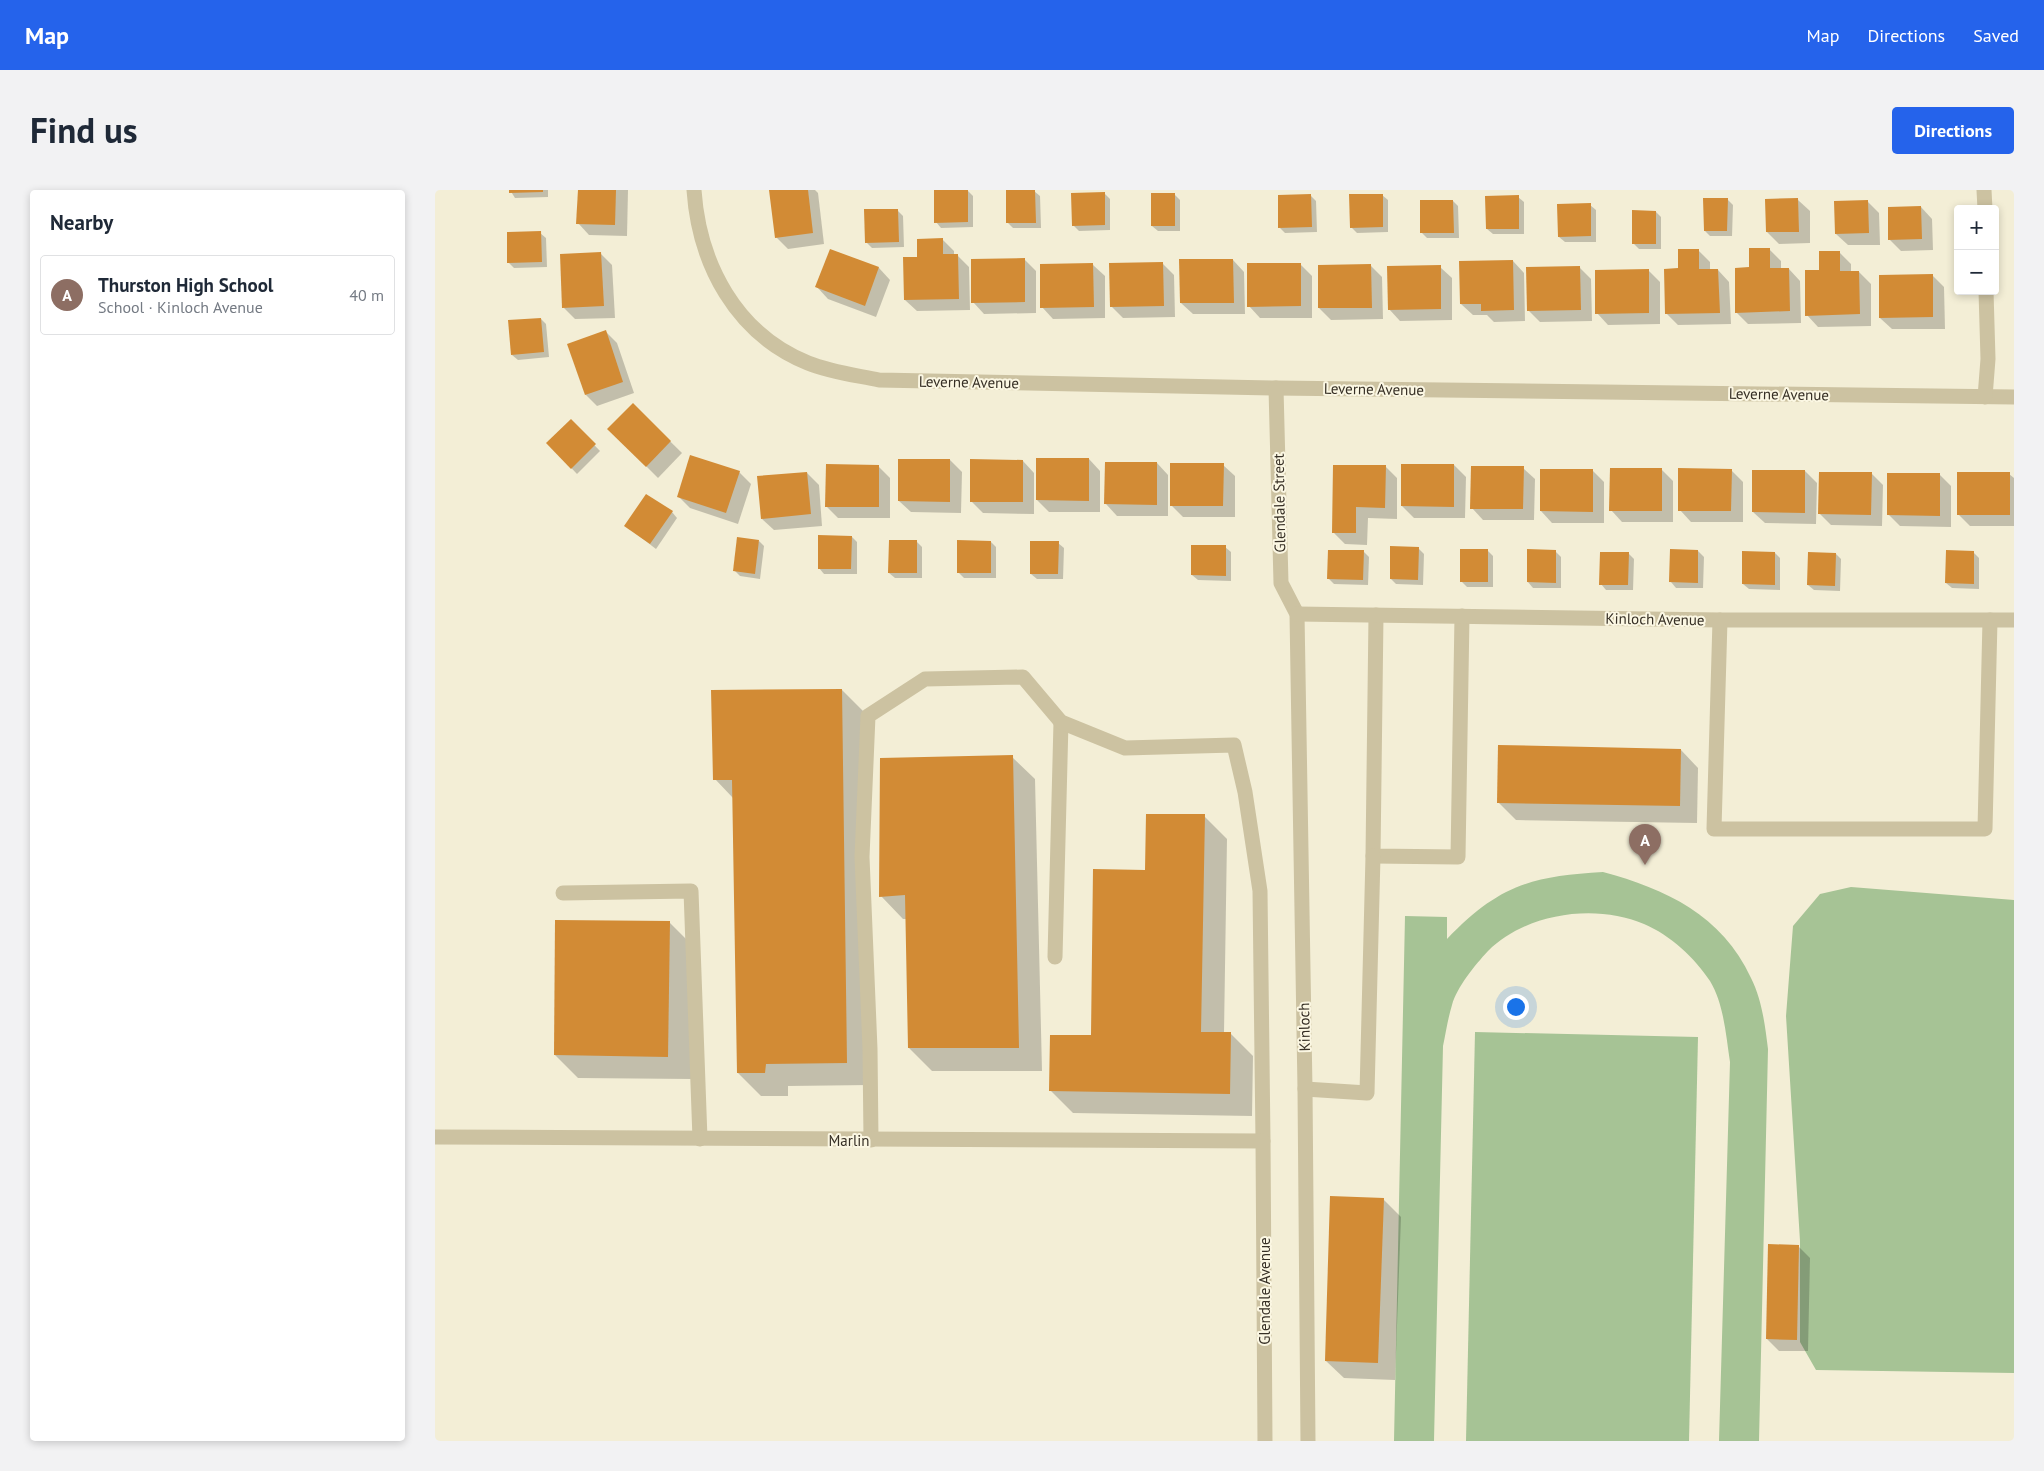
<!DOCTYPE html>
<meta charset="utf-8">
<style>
:root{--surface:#fff;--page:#f2f2f3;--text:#1f2937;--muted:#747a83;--line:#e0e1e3;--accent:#2563eb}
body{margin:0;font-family:"PT Sans",sans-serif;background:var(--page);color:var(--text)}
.controls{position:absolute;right:15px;top:15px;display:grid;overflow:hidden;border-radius:5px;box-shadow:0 2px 8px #0003}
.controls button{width:45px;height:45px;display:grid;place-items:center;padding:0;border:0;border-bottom:1px solid var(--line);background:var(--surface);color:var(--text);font:25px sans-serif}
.you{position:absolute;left:1080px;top:816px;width:18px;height:18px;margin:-12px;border:4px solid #fff;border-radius:50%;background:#1a73e8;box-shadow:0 0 0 8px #1a73e833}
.badge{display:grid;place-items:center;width:32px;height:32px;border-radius:50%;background:var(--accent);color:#fff;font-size:16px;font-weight:700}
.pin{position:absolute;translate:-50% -41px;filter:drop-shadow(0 1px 2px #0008)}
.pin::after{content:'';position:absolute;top:26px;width:18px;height:15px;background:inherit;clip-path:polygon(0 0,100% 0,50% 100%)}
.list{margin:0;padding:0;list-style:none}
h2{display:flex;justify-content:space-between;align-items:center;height:65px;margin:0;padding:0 20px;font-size:21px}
h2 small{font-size:16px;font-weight:400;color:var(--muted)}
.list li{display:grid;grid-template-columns:32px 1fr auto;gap:15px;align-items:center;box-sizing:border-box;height:80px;margin:0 10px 10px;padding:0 10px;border:1px solid var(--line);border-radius:5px}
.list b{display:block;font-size:19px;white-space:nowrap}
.list p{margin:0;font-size:16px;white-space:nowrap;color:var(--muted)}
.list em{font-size:16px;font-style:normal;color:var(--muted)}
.map{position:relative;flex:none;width:1579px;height:1251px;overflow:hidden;border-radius:5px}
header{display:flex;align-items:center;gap:30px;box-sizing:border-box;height:70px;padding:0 25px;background:var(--accent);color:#fff}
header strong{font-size:24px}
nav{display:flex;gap:28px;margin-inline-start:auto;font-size:18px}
.intro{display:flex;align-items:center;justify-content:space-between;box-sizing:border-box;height:120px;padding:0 30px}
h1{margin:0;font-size:35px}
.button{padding:12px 22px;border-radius:5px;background:var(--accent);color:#fff;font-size:18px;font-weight:700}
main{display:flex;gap:30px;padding:0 30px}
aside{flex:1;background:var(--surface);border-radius:5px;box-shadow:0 2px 8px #0003}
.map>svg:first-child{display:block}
.pitch{fill:#a6c395}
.shadow{fill:#0003}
.building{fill:#d28b35}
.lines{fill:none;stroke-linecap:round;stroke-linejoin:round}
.lane{stroke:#ccc2a1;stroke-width:15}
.street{stroke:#ccc2a1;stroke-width:15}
.labels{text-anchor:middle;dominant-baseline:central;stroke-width:4;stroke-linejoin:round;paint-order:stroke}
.street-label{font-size:15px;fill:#362f25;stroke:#fbf7e3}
</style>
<header>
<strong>Map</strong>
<nav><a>Map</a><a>Directions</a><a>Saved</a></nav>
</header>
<div class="intro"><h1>Find us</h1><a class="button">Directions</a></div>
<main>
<aside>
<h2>Nearby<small></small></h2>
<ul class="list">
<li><span class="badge" style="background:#8d6e63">A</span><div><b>Thurston High School</b><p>School · Kinloch Avenue</p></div><em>40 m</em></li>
</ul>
</aside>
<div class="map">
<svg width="1579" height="1251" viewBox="0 0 1579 1251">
<rect width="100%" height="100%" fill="#f3eed6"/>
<g class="pitch">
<path d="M 1168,682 C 1231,699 1287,725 1316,788 C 1327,810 1330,835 1333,859 L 1324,1251 L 1284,1251 L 1295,872 C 1291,846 1289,814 1275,791 C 1260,768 1235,745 1209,734 C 1160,713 1091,723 1053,761 C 1040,775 1022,797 1017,815 C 1013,828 1011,842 1008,856 L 999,1251 L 959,1251 L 970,726 L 1012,727 L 1012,749 C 1063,696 1096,686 1168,682 Z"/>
<path d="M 1416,697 L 1579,710 L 1579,1183 L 1381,1180 L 1365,1152 L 1365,1051 L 1351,826 L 1358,736 L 1385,704 Z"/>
<path d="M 1040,842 L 1263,847 L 1254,1251 L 1031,1251 Z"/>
</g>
<g class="shadow">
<path d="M 75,0 L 113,0 L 113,7 L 80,8 Z"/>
<path d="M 144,0 L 193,0 L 192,46 L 154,45 L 143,33 Z"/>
<path d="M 336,0 L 380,0 L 383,3 L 389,54 L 353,59 L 341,47 Z"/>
<path d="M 532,0 L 538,6 L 538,37 L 506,38 L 501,32 Z"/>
<path d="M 599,1 L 605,6 L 606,38 L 578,38 L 573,33 Z"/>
<path d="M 669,3 L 675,9 L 675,40 L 644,41 L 638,35 Z"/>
<path d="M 739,4 L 745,10 L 745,41 L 723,41 L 717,36 Z"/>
<path d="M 947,5 L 953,10 L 953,42 L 922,43 L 916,37 Z"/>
<path d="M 876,6 L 881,11 L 882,42 L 850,43 L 845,38 Z"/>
<path d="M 1083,7 L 1089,12 L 1089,44 L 1058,44 L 1052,39 Z"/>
<path d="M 1292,9 L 1298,15 L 1297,46 L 1275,46 L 1270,41 Z"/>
<path d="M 1363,10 L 1375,21 L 1375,53 L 1344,54 L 1332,42 Z"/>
<path d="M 1018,11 L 1023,16 L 1024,48 L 992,48 L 987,43 Z"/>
<path d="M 1433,12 L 1444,23 L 1445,55 L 1413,55 L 1401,44 Z"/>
<path d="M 1155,15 L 1161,20 L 1161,52 L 1130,52 L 1124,47 Z"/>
<path d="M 1486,17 L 1497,29 L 1498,60 L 1466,61 L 1454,49 Z"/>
<path d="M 462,20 L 468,26 L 469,57 L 437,58 L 431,52 Z"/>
<path d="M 1221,22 L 1226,27 L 1226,59 L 1204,59 L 1198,53 Z"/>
<path d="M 105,43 L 111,48 L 112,77 L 79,78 L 73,72 Z"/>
<path d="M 507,49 L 519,61 L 519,65 L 522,65 L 534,77 L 535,120 L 482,121 L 470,110 L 484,68 Z"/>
<path d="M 1334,59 L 1346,71 L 1346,79 L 1354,79 L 1365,91 L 1366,133 L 1313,134 L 1301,122 L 1316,78 Z"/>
<path d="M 396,60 L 444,78 L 455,90 L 441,127 L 393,109 L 382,97 Z"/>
<path d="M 1263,60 L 1275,72 L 1275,80 L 1283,80 L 1294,92 L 1296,134 L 1243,135 L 1231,123 L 1245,80 Z"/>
<path d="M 1404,62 L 1416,74 L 1416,82 L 1424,82 L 1436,94 L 1436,136 L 1383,137 L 1372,125 L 1386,81 Z"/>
<path d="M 165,63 L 177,75 L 180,128 L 140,129 L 129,118 Z"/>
<path d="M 589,69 L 601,81 L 601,123 L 549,124 L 538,112 Z"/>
<path d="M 798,70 L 809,82 L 810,124 L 758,124 L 746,113 Z"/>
<path d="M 1078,71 L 1089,83 L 1090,131 L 1059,132 L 1052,125 L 1038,125 L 1026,114 Z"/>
<path d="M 728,74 L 739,85 L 740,127 L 688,128 L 676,116 Z"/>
<path d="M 865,74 L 877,86 L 877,128 L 825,128 L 814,116 Z"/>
<path d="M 658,75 L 670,86 L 670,128 L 618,129 L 607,117 Z"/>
<path d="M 936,76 L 947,87 L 948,129 L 896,130 L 884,118 Z"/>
<path d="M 1005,77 L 1017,88 L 1017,130 L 965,131 L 954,119 Z"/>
<path d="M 1145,78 L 1156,89 L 1157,131 L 1105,132 L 1093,120 Z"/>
<path d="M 1213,80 L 1225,92 L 1225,134 L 1173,135 L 1162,123 Z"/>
<path d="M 1497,85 L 1509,97 L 1510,139 L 1457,139 L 1445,128 Z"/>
<path d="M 106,129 L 111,134 L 114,167 L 83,170 L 77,165 Z"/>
<path d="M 170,141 L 182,153 L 199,203 L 162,216 L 151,205 Z"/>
<path d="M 198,215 L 247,263 L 223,288 L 174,239 Z"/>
<path d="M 136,231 L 165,261 L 142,284 L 113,253 Z"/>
<path d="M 654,269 L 665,281 L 665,322 L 614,322 L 602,310 Z"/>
<path d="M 515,270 L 527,282 L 526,323 L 476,322 L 464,311 Z"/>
<path d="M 588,271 L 599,283 L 599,324 L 548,323 L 536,311 Z"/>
<path d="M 722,273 L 733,285 L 733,326 L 682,326 L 671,314 Z"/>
<path d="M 788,275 L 800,286 L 800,327 L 748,327 L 736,315 Z"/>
<path d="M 1019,275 L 1031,287 L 1030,328 L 979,328 L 967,316 Z"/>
<path d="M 443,276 L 455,288 L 455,328 L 403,328 L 392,317 Z"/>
<path d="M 950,276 L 962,288 L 962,329 L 933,328 L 932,355 L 910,354 L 899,343 Z"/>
<path d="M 1088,278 L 1100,289 L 1099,330 L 1048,330 L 1037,318 Z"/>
<path d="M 1157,280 L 1169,292 L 1169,333 L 1117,333 L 1106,321 Z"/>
<path d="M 1227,280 L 1238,291 L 1238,332 L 1187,332 L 1176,320 Z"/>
<path d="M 1296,280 L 1308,292 L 1308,332 L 1256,332 L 1245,320 Z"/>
<path d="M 1370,281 L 1382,293 L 1381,334 L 1330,333 L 1318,322 Z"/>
<path d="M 304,282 L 316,294 L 303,334 L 255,318 L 243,306 Z"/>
<path d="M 372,283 L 384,295 L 387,336 L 339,340 L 327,329 Z"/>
<path d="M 1436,283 L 1448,295 L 1447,336 L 1396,335 L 1385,324 Z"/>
<path d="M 1504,284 L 1516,296 L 1516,337 L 1465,336 L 1453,324 Z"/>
<path d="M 1574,284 L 1579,288 L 1579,336 L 1535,336 L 1523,324 Z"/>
<path d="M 237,322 L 242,328 L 221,359 L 191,336 Z"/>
<path d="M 417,347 L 422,352 L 422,384 L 389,384 L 384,378 Z"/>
<path d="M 324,351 L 329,356 L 325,389 L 305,386 L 299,380 Z"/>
<path d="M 482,352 L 487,357 L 487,388 L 460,388 L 454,383 Z"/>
<path d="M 556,352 L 561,357 L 561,388 L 529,388 L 523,382 Z"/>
<path d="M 623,353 L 629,358 L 628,389 L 602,389 L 596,384 Z"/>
<path d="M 790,357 L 796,362 L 796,391 L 763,390 L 757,385 Z"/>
<path d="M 983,358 L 989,364 L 988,395 L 961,394 L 956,389 Z"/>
<path d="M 928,361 L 934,367 L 933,395 L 899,394 L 894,389 Z"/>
<path d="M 1053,361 L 1058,366 L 1058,397 L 1032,397 L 1026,391 Z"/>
<path d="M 1120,361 L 1126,367 L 1126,398 L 1098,398 L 1093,392 Z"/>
<path d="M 1263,361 L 1269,367 L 1268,398 L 1241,398 L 1236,392 Z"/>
<path d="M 1538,362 L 1544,368 L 1544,399 L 1517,398 L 1511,393 Z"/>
<path d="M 1193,363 L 1199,369 L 1198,400 L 1171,400 L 1166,394 Z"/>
<path d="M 1340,363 L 1345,368 L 1345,400 L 1314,399 L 1308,394 Z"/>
<path d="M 1401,364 L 1406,369 L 1405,401 L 1379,400 L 1373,395 Z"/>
<path d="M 407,500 L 430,523 L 435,895 L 353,896 L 353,906 L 326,906 L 303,883 L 298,608 L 280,589 Z"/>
<path d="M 1246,560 L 1263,578 L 1262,633 L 1081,630 L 1063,612 Z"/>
<path d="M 577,567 L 600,589 L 607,881 L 497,881 L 474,858 L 472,729 L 468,729 L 446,706 Z"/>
<path d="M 769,626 L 792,649 L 789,843 L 795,843 L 818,866 L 817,926 L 638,923 L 615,900 L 657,847 L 711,681 Z"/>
<path d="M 234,732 L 257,755 L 256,889 L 143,888 L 120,865 Z"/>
<path d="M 948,1009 L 966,1027 L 960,1190 L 909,1188 L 891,1171 Z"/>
<path d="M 1363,1056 L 1375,1068 L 1373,1161 L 1344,1161 L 1332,1149 Z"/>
</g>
<g class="building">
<path d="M 74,0 L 108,0 L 108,2 L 74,3 Z"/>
<path d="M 143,0 L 181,0 L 180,35 L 141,34 Z"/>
<path d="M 334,0 L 373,0 L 378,43 L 340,48 Z"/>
<path d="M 499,0 L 533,0 L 533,32 L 499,33 Z"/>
<path d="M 571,0 L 600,0 L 601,33 L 571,33 Z"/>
<path d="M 670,2 L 670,35 L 637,36 L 636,3 Z"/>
<rect x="716" y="3" width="24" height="33"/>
<path d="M 876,4 L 877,37 L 843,38 L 843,5 Z"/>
<path d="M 914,4 L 948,4 L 948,37 L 915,38 Z"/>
<path d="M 1084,5 L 1084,39 L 1051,39 L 1050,6 Z"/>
<path d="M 1268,8 L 1293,8 L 1292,41 L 1269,41 Z"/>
<path d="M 1363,8 L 1364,42 L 1331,42 L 1330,9 Z"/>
<path d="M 985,10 L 1018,10 L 1019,43 L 985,43 Z"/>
<path d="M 1433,10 L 1434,43 L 1400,44 L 1399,11 Z"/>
<path d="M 1156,13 L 1156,46 L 1123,47 L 1122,14 Z"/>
<path d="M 1486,16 L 1487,49 L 1453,50 L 1453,17 Z"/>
<path d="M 429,19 L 463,19 L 464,52 L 430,53 Z"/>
<path d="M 1197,20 L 1221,21 L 1221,54 L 1197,54 Z"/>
<path d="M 106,41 L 107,72 L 72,73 L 72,42 Z"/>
<path d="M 508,48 L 508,64 L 523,64 L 524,109 L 469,110 L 468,67 L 482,67 L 482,49 Z"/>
<path d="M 1314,58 L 1335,58 L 1335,78 L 1354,78 L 1355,121 L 1300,123 L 1300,78 L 1314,77 Z"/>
<path d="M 395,59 L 444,77 L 430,116 L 380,97 Z"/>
<path d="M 1243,59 L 1264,59 L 1264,79 L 1283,79 L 1285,123 L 1230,124 L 1229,79 L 1243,78 Z"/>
<path d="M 1384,61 L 1405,61 L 1405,81 L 1424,81 L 1425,124 L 1370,126 L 1370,80 L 1384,80 Z"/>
<path d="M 166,62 L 169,116 L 127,118 L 125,64 Z"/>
<path d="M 590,68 L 590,112 L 536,113 L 536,69 Z"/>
<path d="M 744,69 L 798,69 L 799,113 L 745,113 Z"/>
<path d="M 1078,70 L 1079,120 L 1046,121 L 1046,114 L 1025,114 L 1024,71 Z"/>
<path d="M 728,72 L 729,116 L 675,117 L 674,73 Z"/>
<path d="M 658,73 L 659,117 L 605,118 L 605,74 Z"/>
<path d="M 812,73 L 866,73 L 866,116 L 812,117 Z"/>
<path d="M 936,74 L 937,118 L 883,118 L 883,75 Z"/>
<path d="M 1006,75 L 1006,119 L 953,120 L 952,76 Z"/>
<path d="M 1145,76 L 1146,120 L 1092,121 L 1091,77 Z"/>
<path d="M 1214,79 L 1214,123 L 1160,124 L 1160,80 Z"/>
<path d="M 1498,84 L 1498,127 L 1444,128 L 1444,85 Z"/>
<path d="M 106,128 L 109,162 L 76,165 L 73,130 Z"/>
<path d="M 171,140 L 188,192 L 150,205 L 132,154 Z"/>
<path d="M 198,213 L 236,251 L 211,277 L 172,239 Z"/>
<path d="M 136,229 L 161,254 L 136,279 L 111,253 Z"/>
<path d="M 255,265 L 305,281 L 291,323 L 242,307 Z"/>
<path d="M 601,268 L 654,268 L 654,311 L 601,310 Z"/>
<path d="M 463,269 L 515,269 L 515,312 L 463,311 Z"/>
<path d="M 535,269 L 588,270 L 588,312 L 535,312 Z"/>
<path d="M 670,272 L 722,272 L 722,315 L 669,314 Z"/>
<path d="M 735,273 L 789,273 L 788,316 L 735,316 Z"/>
<path d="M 391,274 L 444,275 L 444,317 L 390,317 Z"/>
<path d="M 966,274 L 1019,274 L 1019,317 L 966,316 Z"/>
<path d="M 898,275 L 951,275 L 950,318 L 921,317 L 921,343 L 897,343 Z"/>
<path d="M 1036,276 L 1089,276 L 1088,319 L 1035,319 Z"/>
<path d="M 1175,278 L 1227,278 L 1227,321 L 1174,321 Z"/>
<path d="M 1243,278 L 1297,279 L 1296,321 L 1243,321 Z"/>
<path d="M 1105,279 L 1158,279 L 1158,322 L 1105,321 Z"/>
<path d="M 1317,280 L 1370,280 L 1370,323 L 1317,322 Z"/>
<path d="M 372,282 L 376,324 L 326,329 L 322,286 Z"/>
<path d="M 1384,282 L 1437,282 L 1436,325 L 1383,324 Z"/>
<rect x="1522" y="282" width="53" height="43"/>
<path d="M 1452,283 L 1505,283 L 1505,326 L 1452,325 Z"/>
<path d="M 211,304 L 238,321 L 215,354 L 189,336 Z"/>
<path d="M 383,345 L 417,346 L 416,379 L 383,379 Z"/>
<path d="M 302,347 L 324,350 L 320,384 L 298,381 Z"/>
<path d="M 454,350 L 482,350 L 482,383 L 453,383 Z"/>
<path d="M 522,350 L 556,351 L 556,383 L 522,383 Z"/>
<path d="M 595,351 L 624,351 L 623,384 L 595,384 Z"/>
<path d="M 756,355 L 791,355 L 791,386 L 756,385 Z"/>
<path d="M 955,356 L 984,357 L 983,390 L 955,389 Z"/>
<rect x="1025" y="359" width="28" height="33"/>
<path d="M 1092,359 L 1121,360 L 1121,393 L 1092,392 Z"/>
<path d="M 1235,359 L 1263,360 L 1263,393 L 1234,392 Z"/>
<path d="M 893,360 L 929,360 L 928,390 L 892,389 Z"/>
<path d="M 1511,360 L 1539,361 L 1539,394 L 1510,393 Z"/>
<path d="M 1307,361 L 1340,362 L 1340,395 L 1307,394 Z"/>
<path d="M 1165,362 L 1194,362 L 1193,395 L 1164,395 Z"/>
<path d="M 1373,362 L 1401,363 L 1400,396 L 1372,395 Z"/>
<path d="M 407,499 L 412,873 L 331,874 L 330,883 L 302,883 L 297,590 L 278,590 L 276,500 Z"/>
<path d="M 1063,555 L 1246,559 L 1245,616 L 1062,613 Z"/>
<path d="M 578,565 L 584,858 L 473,858 L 470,705 L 444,707 L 445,568 Z"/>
<path d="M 711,624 L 770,624 L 766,842 L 796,842 L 795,904 L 614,901 L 615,845 L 656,845 L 658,679 L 710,680 Z"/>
<path d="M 120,730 L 235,731 L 233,867 L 119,865 Z"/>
<path d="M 895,1006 L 949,1008 L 943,1173 L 890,1171 Z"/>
<path d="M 1333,1054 L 1364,1055 L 1362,1150 L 1331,1149 Z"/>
</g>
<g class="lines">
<g class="lane">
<path d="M 941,425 L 938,666 L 1023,667 L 1027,426"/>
<path d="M 1285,430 L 1279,639 L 1550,639 L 1555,430"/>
<path d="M 128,703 L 256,701 L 265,949"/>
<path d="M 620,767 L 626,532"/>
<path d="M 870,899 L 932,903 L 938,666"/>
<path d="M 436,950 L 435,859 L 427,667 L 433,526 L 490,489 L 588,487 L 626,532 L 690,558 L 799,555 L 810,602 L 825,701 L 828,951"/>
</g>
<g class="street">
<path d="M 259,0 C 264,74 301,144 373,173 C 395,182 420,185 444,190 L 841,198 L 1579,207"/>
<path d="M 1549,0 L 1550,19"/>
<path d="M 841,198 L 846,393 L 862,424 L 870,899 L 873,1251"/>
<path d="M 1550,207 L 1553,169 L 1551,101"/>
<path d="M 862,424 L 1285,430 L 1579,430"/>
<path d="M 0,947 L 828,951 L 830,1251"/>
</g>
</g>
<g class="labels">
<g class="street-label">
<text transform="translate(534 192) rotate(1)">Leverne Avenue</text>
<text transform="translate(939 199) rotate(1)">Leverne Avenue</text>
<text transform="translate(1344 204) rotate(1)">Leverne Avenue</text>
<text transform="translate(844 313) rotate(-91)">Glendale Street</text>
<text transform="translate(1220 429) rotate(1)">Kinloch Avenue</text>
<text transform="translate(869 837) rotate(-91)">Kinloch</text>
<text x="414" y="950">Marlin</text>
<text transform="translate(829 1101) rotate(-90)">Glendale Avenue</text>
</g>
</g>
</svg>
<div class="controls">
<button>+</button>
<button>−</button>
</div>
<div class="you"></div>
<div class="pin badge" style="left:1210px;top:675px;background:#8d6e63">A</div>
</div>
</main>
